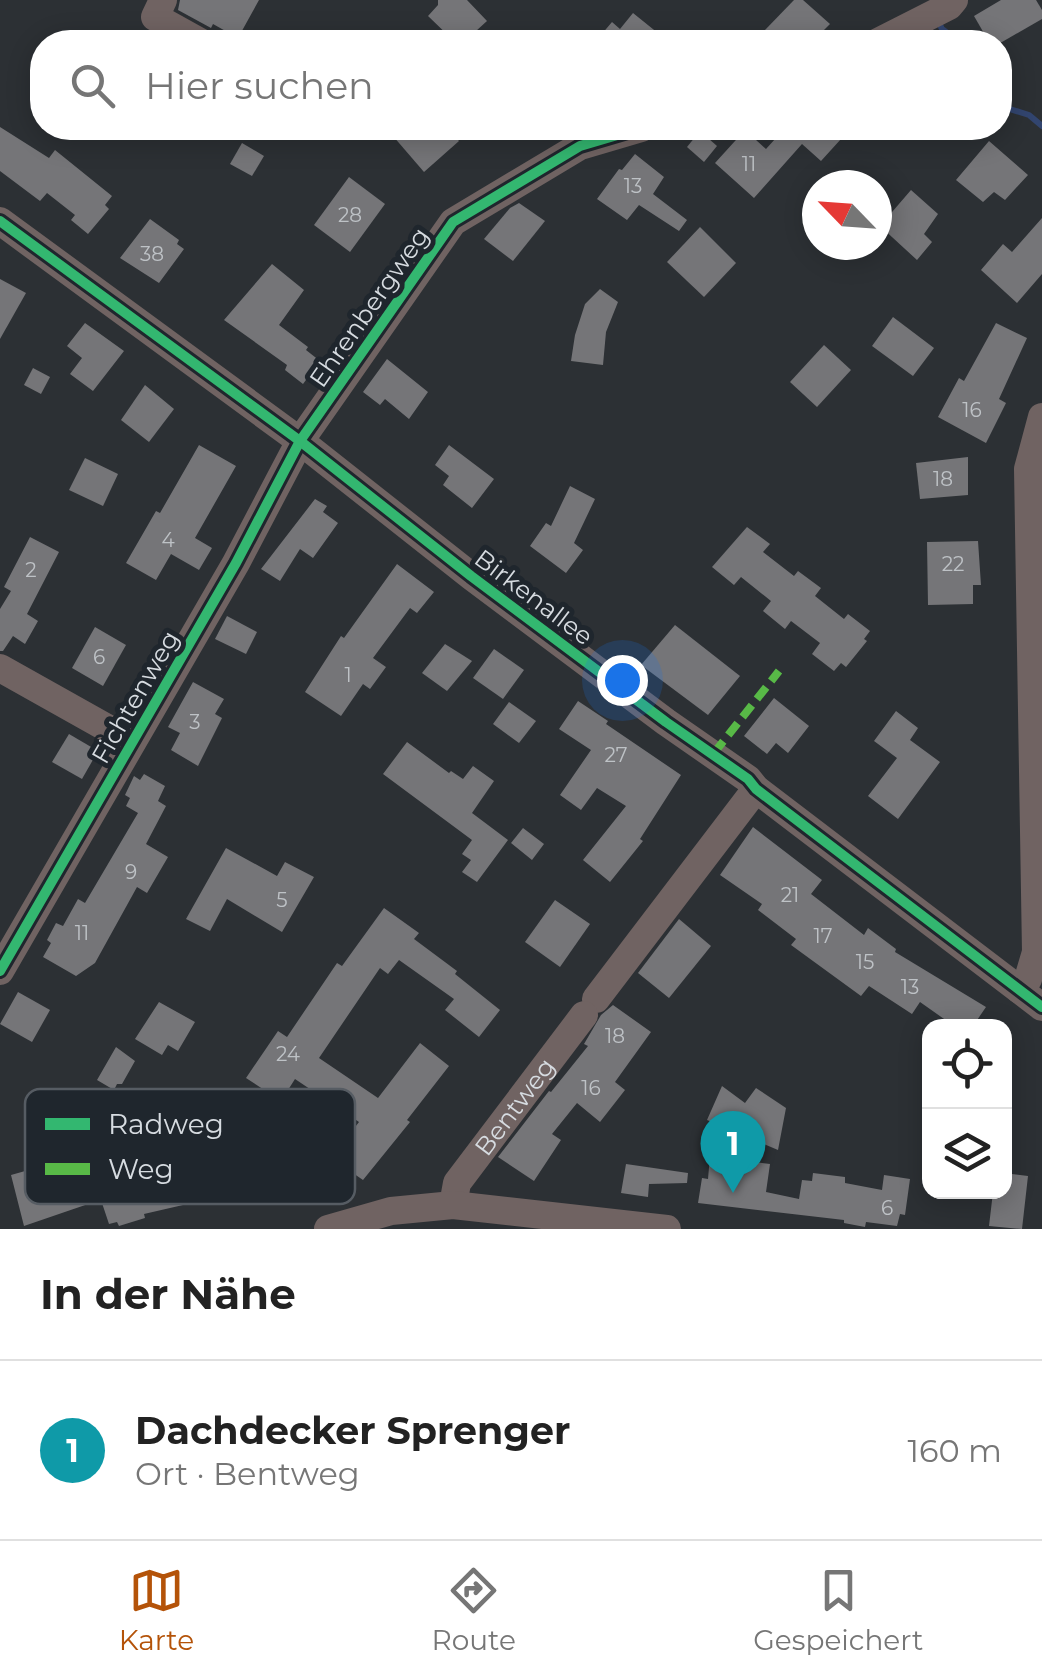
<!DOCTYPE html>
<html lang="de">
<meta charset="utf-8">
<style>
:root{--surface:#fff;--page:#f6f6f6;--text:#222;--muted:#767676;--line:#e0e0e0;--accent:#b45309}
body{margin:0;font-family:Montserrat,sans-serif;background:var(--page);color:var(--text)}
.controls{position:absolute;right:30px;bottom:30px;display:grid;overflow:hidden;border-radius:20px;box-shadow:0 5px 25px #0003}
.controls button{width:90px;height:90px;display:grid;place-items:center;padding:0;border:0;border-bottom:2px solid var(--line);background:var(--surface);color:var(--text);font:50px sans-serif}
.compass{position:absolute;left:802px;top:170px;width:90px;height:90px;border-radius:50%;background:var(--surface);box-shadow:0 5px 25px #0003;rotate:295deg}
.you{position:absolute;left:622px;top:680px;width:35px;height:35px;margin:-25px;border:8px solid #fff;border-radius:50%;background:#1a73e8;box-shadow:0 0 0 15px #1a73e833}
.badge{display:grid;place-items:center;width:65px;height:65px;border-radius:50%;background:var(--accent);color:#fff;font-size:32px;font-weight:700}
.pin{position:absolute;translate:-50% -82px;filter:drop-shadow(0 2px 5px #0008)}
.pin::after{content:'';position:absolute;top:52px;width:35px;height:30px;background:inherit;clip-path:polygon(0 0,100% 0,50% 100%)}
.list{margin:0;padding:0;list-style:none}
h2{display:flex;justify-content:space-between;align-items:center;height:130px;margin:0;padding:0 40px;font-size:42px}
h2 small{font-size:32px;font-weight:400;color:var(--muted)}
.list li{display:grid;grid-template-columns:65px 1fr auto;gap:30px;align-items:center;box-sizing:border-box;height:180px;padding:0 40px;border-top:2px solid var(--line)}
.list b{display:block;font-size:38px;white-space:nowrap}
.list p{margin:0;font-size:32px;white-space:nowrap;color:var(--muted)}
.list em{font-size:32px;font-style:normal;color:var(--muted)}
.icon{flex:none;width:55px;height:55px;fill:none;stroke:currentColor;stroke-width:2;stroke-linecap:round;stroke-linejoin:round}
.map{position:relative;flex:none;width:1042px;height:1229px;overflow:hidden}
.search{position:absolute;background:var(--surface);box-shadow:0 5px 25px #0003;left:30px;right:30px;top:30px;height:110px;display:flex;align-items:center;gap:25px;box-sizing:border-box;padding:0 35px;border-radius:40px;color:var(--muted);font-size:38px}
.sheet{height:310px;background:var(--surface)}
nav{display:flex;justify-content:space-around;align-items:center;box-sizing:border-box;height:140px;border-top:2px solid var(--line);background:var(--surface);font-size:28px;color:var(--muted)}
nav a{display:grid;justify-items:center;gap:5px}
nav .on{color:var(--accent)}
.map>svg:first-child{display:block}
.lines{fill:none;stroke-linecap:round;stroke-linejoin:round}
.stream{stroke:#32456f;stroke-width:6}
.building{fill:#757578}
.minor{stroke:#706362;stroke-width:28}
.quiet{stroke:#58b947;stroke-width:8;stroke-dasharray:15 8;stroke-linecap:butt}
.cycleway-casing{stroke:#1f262d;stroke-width:16}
.cycleway{stroke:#33b770;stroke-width:10}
.labels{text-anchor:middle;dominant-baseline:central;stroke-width:10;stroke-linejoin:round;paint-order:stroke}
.number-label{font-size:20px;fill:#bec2c6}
.street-label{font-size:25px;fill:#d6dbe0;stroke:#1f262d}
.key{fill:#1f262d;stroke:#565c63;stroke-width:2.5}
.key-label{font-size:28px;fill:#d6dbe0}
</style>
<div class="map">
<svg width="1042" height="1229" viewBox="0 0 1042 1229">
<rect width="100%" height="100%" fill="#2c3034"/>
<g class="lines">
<g class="stream">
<path d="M 937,19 L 942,29 L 959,42"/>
<path d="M 1000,106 L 1029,115 L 1042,126"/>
</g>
</g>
<g class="building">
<path d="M 180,0 L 259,0 L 238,38 L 213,24 L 211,28 L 178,10 Z"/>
<path d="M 438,0 L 467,0 L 487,21 L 476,31 L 476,37 L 455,42 L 428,16 L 438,5 Z"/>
<path d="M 794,0 L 803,0 L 830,24 L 812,42 L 778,42 L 765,30 Z"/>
<path d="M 1001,0 L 1036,0 L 1042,10 L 1042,19 L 1002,42 L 989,42 L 974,16 Z"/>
<path d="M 633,13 L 669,42 L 595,42 L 612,22 L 620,29 Z"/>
<path d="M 0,127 L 49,158 L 55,150 L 112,196 L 105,205 L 109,209 L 88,234 L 71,220 L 75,215 L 47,193 L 40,201 L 0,171 Z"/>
<path d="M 403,128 L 448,128 L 459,141 L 424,172 L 393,136 Z"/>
<path d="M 785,128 L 851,128 L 821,161 L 802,144 L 754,198 L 715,163 L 745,130 L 766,149 Z"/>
<path d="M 700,131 L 717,146 L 704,162 L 687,147 Z"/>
<path d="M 989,141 L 1028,175 L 1005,200 L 994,192 L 983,202 L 956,180 Z"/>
<path d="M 242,143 L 264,156 L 252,176 L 230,164 Z"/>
<path d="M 635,154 L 664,177 L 653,194 L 687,220 L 679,231 L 639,205 L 627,220 L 597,199 L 619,169 L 622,170 Z"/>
<path d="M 349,177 L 385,204 L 350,252 L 314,225 Z"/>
<path d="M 911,190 L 938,214 L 924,234 L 932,242 L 917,260 L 880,226 Z"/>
<path d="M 519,203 L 545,221 L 513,261 L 484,239 L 510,208 Z"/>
<path d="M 1042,218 L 1042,274 L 1017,303 L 981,270 L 1003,244 L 1012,252 Z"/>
<path d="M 150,219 L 179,240 L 177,244 L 184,249 L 159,283 L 120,258 Z"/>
<path d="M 700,227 L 736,263 L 704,297 L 667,262 Z"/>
<path d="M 272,264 L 304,290 L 279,325 L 308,347 L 306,350 L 320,361 L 303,384 L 285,370 L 287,365 L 224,320 Z"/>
<path d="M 0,279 L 26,293 L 0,339 Z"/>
<path d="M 600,289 L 618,302 L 606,332 L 603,365 L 571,361 L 575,335 L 585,304 Z"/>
<path d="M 893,317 L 934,348 L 913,376 L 872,346 Z"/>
<path d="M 85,323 L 124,351 L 93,391 L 70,374 L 82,358 L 67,346 Z"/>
<path d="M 996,323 L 1027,338 L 999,399 L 1006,403 L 986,443 L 938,417 L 959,378 L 964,381 Z"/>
<path d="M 824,345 L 851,370 L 817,407 L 790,382 Z"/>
<path d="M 387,359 L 428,392 L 409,419 L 385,399 L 380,405 L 363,392 Z"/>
<path d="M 33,368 L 50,377 L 41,394 L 24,385 Z"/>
<path d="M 145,385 L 174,409 L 149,442 L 121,420 Z"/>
<path d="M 199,445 L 236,466 L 195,538 L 212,548 L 199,570 L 171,554 L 156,580 L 126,563 L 156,511 L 160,513 Z"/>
<path d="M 449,445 L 494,479 L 472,508 L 443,485 L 449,476 L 435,465 Z"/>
<path d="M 968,457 L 968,495 L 920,499 L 916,463 Z"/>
<path d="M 85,458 L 118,474 L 103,506 L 69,490 Z"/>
<path d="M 570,486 L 595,499 L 574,543 L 583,550 L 566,573 L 530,546 L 546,523 L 551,526 Z"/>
<path d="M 315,499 L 327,506 L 323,512 L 338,523 L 313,558 L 300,549 L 280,581 L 261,569 Z"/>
<path d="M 747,527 L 770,544 L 763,552 L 794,576 L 798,571 L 821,588 L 815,596 L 844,619 L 848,614 L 870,631 L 864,639 L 867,641 L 846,667 L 841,663 L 834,671 L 812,654 L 820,643 L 791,621 L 785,629 L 763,611 L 771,601 L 741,577 L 734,585 L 712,567 Z"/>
<path d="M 30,537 L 59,552 L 27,614 L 38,621 L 25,644 L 13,636 L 3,651 L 0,651 L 0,609 L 11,591 L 4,587 Z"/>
<path d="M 978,541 L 981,585 L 973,585 L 973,604 L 928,605 L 927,542 Z"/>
<path d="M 397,564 L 434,592 L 417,613 L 410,608 L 373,658 L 386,667 L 370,689 L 363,684 L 341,716 L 305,692 L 341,636 L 344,638 Z"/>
<path d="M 227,616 L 257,632 L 246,654 L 215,639 Z"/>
<path d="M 675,625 L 740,676 L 708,715 L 641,665 Z"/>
<path d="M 95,627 L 126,645 L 103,686 L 72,668 Z"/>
<path d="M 445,644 L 472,661 L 447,691 L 422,673 Z"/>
<path d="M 494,649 L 524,670 L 503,699 L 473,678 Z"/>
<path d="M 193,682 L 224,699 L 215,714 L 222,718 L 198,766 L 171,750 L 180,733 L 168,727 Z"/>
<path d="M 774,698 L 809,726 L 788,753 L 776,743 L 767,754 L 744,736 Z"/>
<path d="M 578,701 L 608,721 L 606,724 L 681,775 L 640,839 L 643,841 L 610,882 L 583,860 L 626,806 L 597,788 L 581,810 L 560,795 L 591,750 L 559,729 Z"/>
<path d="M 509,702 L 536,721 L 519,743 L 493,724 Z"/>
<path d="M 896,711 L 918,728 L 910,740 L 940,762 L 898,819 L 868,796 L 897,758 L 874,741 Z"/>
<path d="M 69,734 L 98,751 L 82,779 L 52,762 Z"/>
<path d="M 407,742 L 449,773 L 451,771 L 463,779 L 473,766 L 494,781 L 472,813 L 508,840 L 477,882 L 462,872 L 471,860 L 462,854 L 472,840 L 383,774 Z"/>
<path d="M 144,774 L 165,786 L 158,801 L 166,806 L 146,844 L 168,857 L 147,893 L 137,887 L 95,963 L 76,976 L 43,957 L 51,943 L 47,940 L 56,923 L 63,926 L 78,899 L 85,903 L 138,813 L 126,806 L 130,798 L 125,795 L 134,776 L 140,780 Z"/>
<path d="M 753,827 L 822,880 L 811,894 L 864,935 L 868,928 L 896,949 L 895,952 L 986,1007 L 973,1026 L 954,1026 L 920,1002 L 912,1014 L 869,986 L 861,996 L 791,945 L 796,939 L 758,910 L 762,904 L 720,875 Z"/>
<path d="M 523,828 L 544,844 L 532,860 L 511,843 Z"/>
<path d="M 226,848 L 277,876 L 285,862 L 314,877 L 282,932 L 227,899 L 210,931 L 186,919 Z"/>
<path d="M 555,900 L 590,924 L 560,967 L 525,942 Z"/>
<path d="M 384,908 L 419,933 L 414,939 L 457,971 L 455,974 L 500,1010 L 479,1037 L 445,1010 L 454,999 L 399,960 L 388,974 L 380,968 L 319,1058 L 378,1098 L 420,1043 L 449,1066 L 407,1120 L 410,1122 L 363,1180 L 331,1158 L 359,1122 L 295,1079 L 281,1101 L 246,1078 L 278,1031 L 287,1037 L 337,963 L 342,966 Z"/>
<path d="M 679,919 L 711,946 L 669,998 L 638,973 Z"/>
<path d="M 18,992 L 50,1010 L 32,1042 L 0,1024 Z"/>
<path d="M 159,1002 L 195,1022 L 178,1051 L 168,1045 L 162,1055 L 135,1039 Z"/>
<path d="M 613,1005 L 651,1032 L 615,1082 L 625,1090 L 600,1122 L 577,1103 L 552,1134 L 561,1140 L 534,1181 L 498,1157 L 549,1091 L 551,1092 L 588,1046 L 584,1044 L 601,1015 Z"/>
<path d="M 116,1047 L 135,1061 L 122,1084 L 117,1084 L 114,1090 L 97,1080 Z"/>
<path d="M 722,1086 L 745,1103 L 756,1088 L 786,1108 L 778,1150 L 707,1120 Z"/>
<path d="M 710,1156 L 770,1164 L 766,1192 L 799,1199 L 802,1180 L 812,1181 L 813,1173 L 845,1177 L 845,1183 L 882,1190 L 884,1175 L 910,1179 L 905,1215 L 900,1214 L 897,1226 L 866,1222 L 865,1227 L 844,1223 L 844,1220 L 698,1203 L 702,1178 L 708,1179 Z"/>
<path d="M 64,1160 L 70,1179 L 121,1164 L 125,1173 L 171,1162 L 183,1205 L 144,1214 L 145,1218 L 119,1226 L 117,1222 L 109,1224 L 102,1203 L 95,1205 L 94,1202 L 24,1226 L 11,1175 Z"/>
<path d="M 626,1164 L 688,1173 L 687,1183 L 649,1184 L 648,1197 L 621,1193 Z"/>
<path d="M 1004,1173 L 1028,1176 L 1022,1229 L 989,1226 L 993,1192 L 1004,1192 Z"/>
</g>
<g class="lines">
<g class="minor">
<path d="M 163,0 L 155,17 L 200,42"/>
<path d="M 878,42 L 949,6 L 954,0"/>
<path d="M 0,221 L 300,441 L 471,576 L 666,722 L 748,779 L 756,789 L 1042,1007"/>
<path d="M 0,668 L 132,742"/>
<path d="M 0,971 L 236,563 L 300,441 L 453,222 L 580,146 L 641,128"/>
<path d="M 1020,990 L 1028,979 L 1036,952 L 1028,469 L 1042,417"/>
<path d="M 596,999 L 756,789"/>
<path id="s1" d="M 453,1205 L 457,1183 L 584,1015"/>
<path d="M 328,1229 L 391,1211 L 453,1205 L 667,1229"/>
</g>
<path class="quiet" d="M 714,753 L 779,671"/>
<g class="cycleway-casing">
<g id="cycleway">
<path d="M 0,221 L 300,441 L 471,576 L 666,722 L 748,779 L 756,789 L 1042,1007"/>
<path d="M 0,971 L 236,563 L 300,441 L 453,222 L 580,146 L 641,128"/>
</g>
</g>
<use href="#cycleway" class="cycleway"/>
</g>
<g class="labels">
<g class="number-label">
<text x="749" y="164">11</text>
<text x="633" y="186">13</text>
<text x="350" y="215">28</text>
<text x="152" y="254">38</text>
<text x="972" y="410">16</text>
<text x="943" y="479">18</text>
<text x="168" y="540">4</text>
<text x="953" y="564">22</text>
<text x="31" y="570">2</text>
<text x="99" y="657">6</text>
<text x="348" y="675">1</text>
<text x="195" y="722">3</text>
<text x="616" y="755">27</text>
<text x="131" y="872">9</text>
<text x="790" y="895">21</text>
<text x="282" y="900">5</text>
<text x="82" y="933">11</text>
<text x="823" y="936">17</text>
<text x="865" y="962">15</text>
<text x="910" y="987">13</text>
<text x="615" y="1036">18</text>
<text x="288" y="1054">24</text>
<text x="591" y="1088">16</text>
<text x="887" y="1208">6</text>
</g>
<g class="street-label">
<text transform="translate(369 307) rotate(-55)">Ehrenbergweg</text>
<text transform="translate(534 597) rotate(37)">Birkenallee</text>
<text transform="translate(135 697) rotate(-60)">Fichtenweg</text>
<text stroke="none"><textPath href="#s1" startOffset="118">Bentweg</textPath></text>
</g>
</g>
<rect x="25" y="1089" width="330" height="115" rx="15" class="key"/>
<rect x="45" y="1118" width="45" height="12" fill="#33b770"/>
<rect x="45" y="1163" width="45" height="12" fill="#58b947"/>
<g class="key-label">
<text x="108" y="1134">Radweg</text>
<text x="108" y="1179">Weg</text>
</g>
</svg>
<div class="controls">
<button><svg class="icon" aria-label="locate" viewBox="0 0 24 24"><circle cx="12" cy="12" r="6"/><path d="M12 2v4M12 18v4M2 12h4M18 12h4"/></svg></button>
<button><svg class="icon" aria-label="layers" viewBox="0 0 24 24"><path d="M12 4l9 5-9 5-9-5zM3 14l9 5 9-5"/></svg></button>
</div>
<svg class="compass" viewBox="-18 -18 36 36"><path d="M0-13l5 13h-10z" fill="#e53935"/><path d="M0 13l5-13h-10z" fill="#767676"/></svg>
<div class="you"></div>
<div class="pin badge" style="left:733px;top:1193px;background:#0f9aa8">1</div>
<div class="search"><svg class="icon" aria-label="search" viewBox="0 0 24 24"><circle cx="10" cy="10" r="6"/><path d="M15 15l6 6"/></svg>Hier suchen</div>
</div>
<section class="sheet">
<h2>In der Nähe<small></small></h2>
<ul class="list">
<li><span class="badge" style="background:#0f9aa8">1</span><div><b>Dachdecker Sprenger</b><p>Ort · Bentweg</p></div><em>160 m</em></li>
</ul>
</section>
<nav>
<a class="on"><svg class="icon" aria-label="map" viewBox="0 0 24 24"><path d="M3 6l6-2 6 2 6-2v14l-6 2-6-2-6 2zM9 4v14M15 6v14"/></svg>Karte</a>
<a><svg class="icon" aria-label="directions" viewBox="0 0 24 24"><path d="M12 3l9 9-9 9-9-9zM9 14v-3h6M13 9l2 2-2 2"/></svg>Route</a>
<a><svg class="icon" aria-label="saved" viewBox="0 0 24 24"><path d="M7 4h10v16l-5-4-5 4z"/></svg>Gespeichert</a>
</nav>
